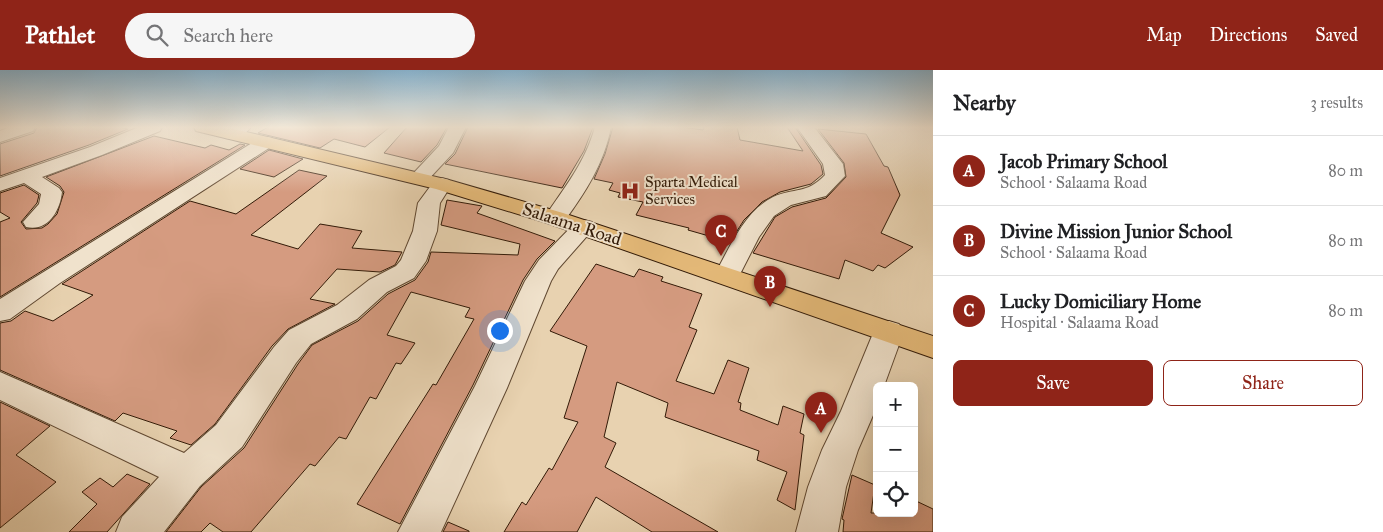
<!DOCTYPE html>
<meta charset="utf-8">
<style>
:root{--surface:#fff;--page:#f6f6f6;--text:#202124;--muted:#757577;--line:#e0e0e0;--accent:#8f2418}
body{margin:0;font-family:"IM FELL Great Primer",serif;background:var(--page);color:var(--text)}
.controls{position:absolute;right:15px;bottom:15px;display:grid;overflow:hidden;border-radius:8px;box-shadow:0 5px 20px #0002}
.controls button{width:45px;height:45px;display:grid;place-items:center;padding:0;border:0;border-bottom:1px solid var(--line);background:var(--surface);color:var(--text);font:25px sans-serif}
.you{position:absolute;left:499px;top:260px;width:18px;height:18px;margin:-12px;border:4px solid #fff;border-radius:50%;background:#1a73e8;box-shadow:0 0 0 8px #1a73e833}
.badge{display:grid;place-items:center;width:32px;height:32px;border-radius:50%;background:var(--accent);color:#fff;font-size:16px;font-weight:700}
.pin{position:absolute;translate:-50% -41px;filter:drop-shadow(0 1px 2px #0008)}
.pin::after{content:'';position:absolute;top:26px;width:18px;height:15px;background:inherit;clip-path:polygon(0 0,100% 0,50% 100%)}
.list{margin:0;padding:0;list-style:none}
h2{display:flex;justify-content:space-between;align-items:center;height:65px;margin:0;padding:0 20px;font-size:21px}
h2 small{font-size:16px;font-weight:400;color:var(--muted)}
.list li{display:grid;grid-template-columns:32px 1fr auto;gap:15px;align-items:center;box-sizing:border-box;height:70px;padding:0 20px;border-top:1px solid var(--line)}
.list b{display:block;font-size:19px;white-space:nowrap}
.list p{margin:0;font-size:16px;white-space:nowrap;color:var(--muted)}
.list em{font-size:16px;font-style:normal;color:var(--muted)}
.actions{display:flex;gap:10px;padding:15px 20px}
.actions a{flex:1;padding:11px 0;border:1px solid var(--accent);border-radius:8px;text-align:center;font-size:18px;color:var(--accent)}
.actions .main{background:var(--accent);color:#fff}
.icon{flex:none;width:28px;height:28px;fill:none;stroke:currentColor;stroke-width:2;stroke-linecap:round;stroke-linejoin:round}
.map{position:relative;flex:none;width:933px;height:462px;overflow:hidden}
header{display:flex;align-items:center;gap:30px;box-sizing:border-box;height:70px;padding:0 25px;background:var(--accent);color:#fff}
header strong{font-size:24px}
nav{display:flex;gap:28px;margin-inline-start:auto;font-size:18px}
.search{width:350px;height:45px;background:var(--page);display:flex;align-items:center;gap:12px;box-sizing:border-box;padding:0 18px;border-radius:28px;color:var(--muted);font-size:19px}
main{display:flex}
aside{flex:1;background:var(--surface)}
.map>svg:first-child{display:block}
.building{fill:#d59b80;stroke:#321a07}
.lines{fill:none;stroke-linecap:round;stroke-linejoin:round}
.minor-casing{stroke:#604831;stroke-width:2}
.major-casing{stroke:#321a07;stroke-width:2}
.minor{fill:#f0e2cc;fill-rule:evenodd}
.major{fill:#e4b978;fill-rule:evenodd}
.labels{text-anchor:middle;dominant-baseline:central;stroke-width:4;stroke-linejoin:round;paint-order:stroke}
.far-poi-label{font-size:15px;fill:#321a07;stroke:#f0e2cc;text-anchor:start}
.street-label{font-size:18px;fill:#321a07;stroke:#f0e2cc}
</style>
<header>
<strong>Pathlet</strong>
<div class="search"><svg class="icon" aria-label="search" viewBox="0 0 24 24"><circle cx="10" cy="10" r="6"/><path d="M15 15l6 6"/></svg>Search here</div>
<nav><a>Map</a><a>Directions</a><a>Saved</a></nav>
</header>
<main>
<div class="map">
<svg width="933" height="462" viewBox="0 0 933 462">
<rect width="100%" height="100%" fill="#e8d2b0"/>
<filter id="stains"><feTurbulence type="fractalNoise" baseFrequency=".004" numOctaves="4"/><feColorMatrix values="0 0 0 0 .2 0 0 0 0 .09 0 0 0 0 .02 0 0 0 .5 -.17"/></filter>
<radialGradient id="worn" r=".72"><stop offset=".6" stop-color="#630" stop-opacity="0"/><stop offset="1" stop-color="#630" stop-opacity=".3"/></radialGradient>
<g class="building">
<path d="M 37,57 L 119,57 L 128,59 L 89,75 L 0,106 L 0,74 L 34,63 Z"/>
<path d="M 268,57 L 390,57 L 365,77 L 334,69 L 320,78 L 258,63 Z"/>
<path d="M 407,57 L 447,57 L 437,75 L 421,92 L 384,83 Z"/>
<path d="M 468,57 L 593,57 L 584,81 L 562,118 L 445,94 L 455,84 Z"/>
<path d="M 613,57 L 682,57 L 703,60 L 704,57 L 737,57 L 740,70 L 803,81 L 787,57 L 795,57 L 821,95 L 823,104 L 811,114 L 780,122 L 762,132 L 744,150 L 730,172 L 688,160 L 689,158 L 636,145 L 643,132 L 618,127 L 620,123 L 609,120 L 613,113 L 594,109 L 605,84 Z"/>
<path d="M 818,59 L 866,64 L 884,96 L 888,97 L 900,125 L 881,163 L 913,177 L 885,198 L 878,195 L 873,201 L 845,190 L 839,209 L 753,183 L 775,147 L 792,137 L 826,128 L 846,107 L 844,93 Z"/>
<path d="M 154,66 L 205,78 L 211,75 L 229,80 L 240,74 L 245,75 L 0,227 L 0,152 L 10,148 L 0,142 L 0,123 L 24,115 L 39,125 L 37,133 L 21,152 L 26,159 L 42,158 L 48,154 L 57,144 L 64,122 L 60,116 L 46,107 Z"/>
<path d="M 269,80 L 303,89 L 274,107 L 240,99 Z"/>
<path d="M 299,100 L 327,106 L 251,165 L 298,179 L 320,154 L 362,161 L 352,178 L 402,182 L 395,195 L 380,202 L 337,199 L 310,229 L 335,234 L 288,259 L 272,276 L 215,354 L 191,375 L 170,368 L 177,361 L 123,343 L 115,351 L 0,300 L 0,253 L 11,251 L 25,241 L 53,251 L 93,225 L 62,214 L 190,131 L 236,144 Z"/>
<path d="M 447,130 L 482,136 L 477,143 L 555,171 L 537,189 L 523,210 L 473,315 L 400,454 L 357,434 L 433,314 L 436,315 L 474,249 L 465,247 L 470,238 L 411,222 L 387,265 L 415,273 L 401,294 L 396,293 L 376,329 L 370,327 L 346,369 L 339,367 L 315,396 L 310,394 L 251,462 L 223,462 L 210,453 L 201,462 L 166,462 L 201,417 L 244,378 L 298,294 L 312,275 L 358,251 L 388,224 L 415,210 L 428,192 L 431,182 L 518,185 L 520,174 L 441,155 Z"/>
<path d="M 596,194 L 634,207 L 639,199 L 663,207 L 661,211 L 702,224 L 689,257 L 697,260 L 676,311 L 714,324 L 728,290 L 749,298 L 738,332 L 741,333 L 740,340 L 778,355 L 783,336 L 804,344 L 800,363 L 804,365 L 795,440 L 777,430 L 787,402 L 757,390 L 759,381 L 665,347 L 668,333 L 617,312 L 604,367 L 616,373 L 605,397 L 718,462 L 652,462 L 596,427 L 577,462 L 504,462 L 522,432 L 526,435 L 549,398 L 552,400 L 578,352 L 564,348 L 587,276 L 550,261 Z"/>
<path d="M 0,332 L 50,356 L 16,385 L 56,412 L 0,458 Z"/>
<path d="M 127,404 L 150,414 L 107,462 L 69,462 L 97,434 L 82,422 L 100,408 L 113,417 Z"/>
<path d="M 852,405 L 875,415 L 871,443 L 914,443 L 914,430 L 933,439 L 933,462 L 843,462 L 844,450 L 842,449 Z"/>
<path d="M 448,452 L 469,461 L 469,462 L 443,462 Z"/>
</g>
<g class="lines">
<g class="minor-casing">
<g id="minor">
<path d="M 10,57 L 35,57 L 33,61 L 0,72 L 0,61 Z"/>
<path d="M 139,57 L 162,57 L 160,61 L 102,85 L 42,107 L 59,118 L 62,122 C 60,141 48,162 26,157 L 23,152 L 39,134 L 41,124 L 24,113 L 0,121 L 0,108 L 90,77 Z"/>
<path d="M 230,57 L 251,57 C 245,65 235,70 225,68 L 222,64 Z"/>
<path d="M 449,57 L 466,57 L 453,83 L 426,112 L 419,114 L 412,112 L 409,108 L 439,76 Z"/>
<path d="M 595,57 L 611,57 C 604,94 585,123 563,153 L 555,155 L 547,153 L 544,148 C 564,118 585,93 595,57 Z"/>
<path d="M 797,57 L 814,57 L 843,94 L 845,106 L 826,126 L 791,135 L 774,146 L 759,167 L 736,212 L 727,214 L 718,212 L 714,206 C 729,179 744,141 773,127 C 795,117 806,125 825,105 L 823,94 Z"/>
<path d="M 266,67 L 272,68 L 275,72 L 272,76 L 60,213 L 10,249 L 0,251 L 0,229 L 260,68 Z"/>
<path d="M 442,108 L 449,110 L 452,114 L 440,133 L 437,161 L 426,191 L 414,208 L 387,222 L 357,249 L 311,274 L 296,293 L 242,377 L 200,416 L 164,462 L 116,462 L 122,447 L 159,407 L 0,330 L 0,302 L 184,383 L 216,355 L 274,277 L 289,260 L 337,235 L 369,210 L 396,196 L 401,190 L 413,161 L 418,133 L 435,110 Z"/>
<path d="M 584,150 L 592,152 L 595,157 L 558,199 L 551,211 L 507,318 L 441,462 L 398,462 L 475,316 L 525,211 L 539,190 L 576,152 Z"/>
<path d="M 889,251 L 899,254 L 904,261 L 884,316 L 877,316 L 877,336 L 858,380 L 846,417 L 838,462 L 796,462 L 808,417 L 822,380 L 841,341 L 874,261 L 879,254 Z"/>
</g>
</g>
<g class="major-casing">
<path id="major" d="M 194,57 L 225,57 L 449,110 L 563,143 L 933,266 L 933,288 L 547,153 L 436,119 L 196,61 Z"/>
</g>
<use href="#minor" class="minor"/>
<use href="#major" class="major"/>
</g>
<linearGradient id="sky" x2="0" y2="1"><stop stop-color="#88b5d2"/><stop offset="0.47" stop-color="#f5ebdb"/><stop offset="1" stop-color="#f5ebdb" stop-opacity="0"/></linearGradient>
<rect width="933" height="122" fill="url(#sky)"/>
<defs>
<g id="hospital-bare" transform="scale(1.5)"><path d="M-5-5h3v3.5h4V-5h3V5h-3V1.5h-4V5h-3Z" fill="#8f2418" stroke="#f0e2cc" stroke-width="2.5" paint-order="stroke"/></g>
</defs>
<g fill-rule="evenodd">
<use href="#hospital-bare" x="630" y="121"/>
</g>
<g class="labels">
<g class="far-poi-label">
<text x="645" y="112">Sparta Medical<tspan x="645" dy="17">Services</tspan></text>
</g>
<g class="street-label">
<text transform="translate(572 154) rotate(18)">Salaama Road</text>
</g>
</g>
<rect width="100%" height="100%" filter="url(#stains)"/>
<rect width="100%" height="100%" fill="url(#worn)"/>
</svg>
<div class="controls">
<button>+</button>
<button>−</button>
<button><svg class="icon" aria-label="locate" viewBox="0 0 24 24"><circle cx="12" cy="12" r="6"/><path d="M12 2v4M12 18v4M2 12h4M18 12h4"/></svg></button>
</div>
<div class="you"></div>
<div class="pin badge" style="left:821px;top:363px">A</div>
<div class="pin badge" style="left:770px;top:237px">B</div>
<div class="pin badge" style="left:721px;top:186px">C</div>
</div>
<aside>
<h2>Nearby<small>3 results</small></h2>
<ul class="list">
<li><span class="badge">A</span><div><b>Jacob Primary School</b><p>School · Salaama Road</p></div><em>80 m</em></li>
<li><span class="badge">B</span><div><b>Divine Mission Junior School</b><p>School · Salaama Road</p></div><em>80 m</em></li>
<li><span class="badge">C</span><div><b>Lucky Domiciliary Home</b><p>Hospital · Salaama Road</p></div><em>80 m</em></li>
</ul>
<div class="actions"><a class="main">Save</a><a>Share</a></div>
</aside>
</main>
